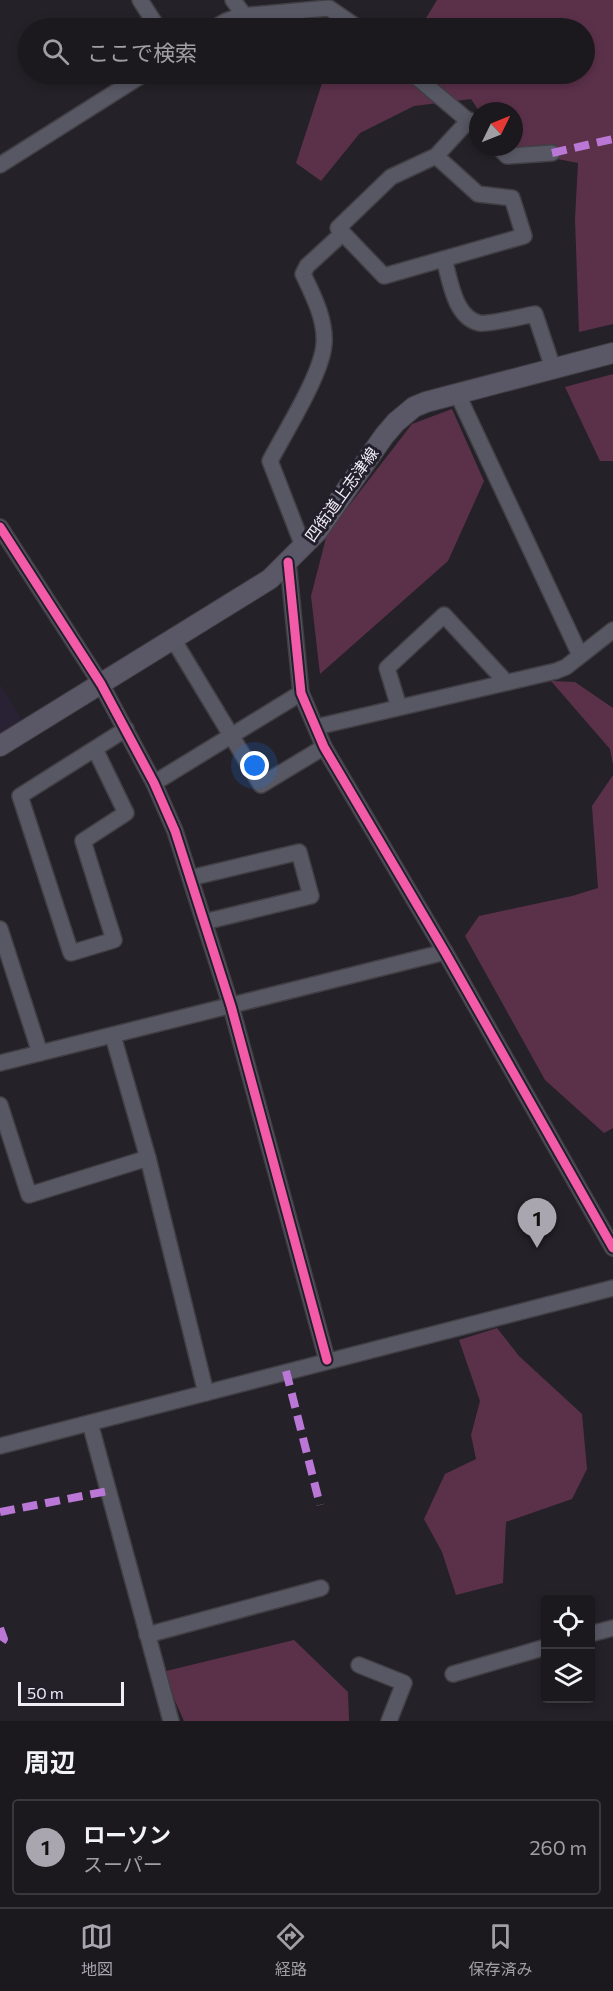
<!DOCTYPE html>
<html lang="ja">
<meta charset="utf-8">
<style>
:root{--surface:#1b191e;--page:#242227;--text:#f1f3f6;--muted:#a0a0a4;--line:#39383c;--accent:#a9a6af}
body{margin:0;font-family:Commissioner,"Noto Sans JP",sans-serif;background:var(--page);color:var(--text)}
.controls{position:absolute;right:18px;bottom:18px;display:grid;overflow:hidden;border-radius:6px;box-shadow:0 3px 9px #0003}
.controls button{width:54px;height:54px;display:grid;place-items:center;padding:0;border:0;border-bottom:2px solid var(--line);background:var(--surface);color:var(--text);font:30px sans-serif}
.compass{position:absolute;left:469px;top:102px;width:54px;height:54px;border-radius:50%;background:var(--surface);box-shadow:0 3px 9px #0003;rotate:47deg}
.scale{position:absolute;left:18px;bottom:15px;width:106px;box-sizing:border-box;padding-left:6px;border:3px solid #f0edf7;border-top:0;font-size:16px;line-height:21px;white-space:nowrap;color:#f0edf7;-webkit-text-stroke:4px #231e2b;paint-order:stroke}
.you{position:absolute;left:255px;top:766px;width:21px;height:21px;margin:-15px;border:4px solid #fff;border-radius:50%;background:#1a73e8;box-shadow:0 0 0 9px #1a73e833}
.badge{display:grid;place-items:center;width:39px;height:39px;border-radius:50%;background:var(--accent);color:#111;font-size:20px;font-weight:700}
.pin{position:absolute;translate:-50% -50px;filter:drop-shadow(0 2px 3px #0008)}
.pin::after{content:'';position:absolute;top:32px;width:21px;height:18px;background:inherit;clip-path:polygon(0 0,100% 0,50% 100%)}
.list{margin:0;padding:0;list-style:none}
h2{display:flex;justify-content:space-between;align-items:center;height:78px;margin:0;padding:0 24px;font-size:26px}
h2 small{font-size:20px;font-weight:400;color:var(--muted)}
.list li{display:grid;grid-template-columns:39px 1fr auto;gap:18px;align-items:center;box-sizing:border-box;height:96px;margin:0 12px 12px;padding:0 12px;border:2px solid var(--line);border-radius:6px}
.list b{display:block;font-size:22px;white-space:nowrap}
.list p{margin:0;font-size:20px;white-space:nowrap;color:var(--muted)}
.list em{font-size:20px;font-style:normal;color:var(--muted)}
.icon{flex:none;width:33px;height:33px;fill:none;stroke:currentColor;stroke-width:2;stroke-linecap:round;stroke-linejoin:round}
.map{position:relative;flex:none;width:613px;height:1721px;overflow:hidden}
.search{position:absolute;background:var(--surface);box-shadow:0 3px 9px #0003;left:18px;right:18px;top:18px;height:66px;display:flex;align-items:center;gap:15px;box-sizing:border-box;padding:0 21px;border-radius:33px;color:var(--muted);font-size:22px}
.sheet{height:186px;background:var(--surface)}
nav{display:flex;justify-content:space-around;align-items:center;box-sizing:border-box;height:84px;border-top:2px solid var(--line);background:var(--surface);font-size:16px;color:var(--muted)}
nav a{display:grid;justify-items:center;gap:3px}
nav .on{color:var(--accent)}
.map>svg:first-child{display:block}
.built{fill:#292234}
.forest{fill:#5b314a}
.lines{fill:none;stroke-linecap:round;stroke-linejoin:round}
.minor-casing{stroke:#413e44;stroke-width:18}
.major-casing{stroke:#413e44;stroke-width:22}
.minor{stroke:#575864;stroke-width:15}
.major{stroke:#5a5867;stroke-width:20}
.quiet{stroke:#ba77d6;stroke-width:8;stroke-dasharray:15 8;stroke-linecap:butt}
.cycleway-casing{stroke:#231e2b;stroke-width:13}
.cycleway{stroke:#f35aa7;stroke-width:9}
.labels{text-anchor:middle;dominant-baseline:central;stroke-width:6;stroke-linejoin:round;paint-order:stroke}
.street-label{font-size:16px;fill:#f0edf7;stroke:#231e2b}
</style>
<div class="map">
<svg width="613" height="1721" viewBox="0 0 613 1721">
<rect width="100%" height="100%" fill="#242128"/>
<path class="built" d="M 0,684 L 23,722 L 0,736 Z"/>
<g class="forest">
<path d="M 437,0 L 613,0 L 613,324 L 579,332 L 575,219 L 578,163 L 506,149 L 505,147 L 514,147 L 514,111 L 479,111 L 471,99 L 414,106 L 360,133 L 321,181 L 296,163 L 325,74 L 584,74 L 584,28 L 420,28 Z"/>
<path d="M 613,374 L 613,461 L 600,461 L 565,387 Z"/>
<path d="M 452,409 L 484,481 L 448,561 L 320,674 L 311,596 L 327,534 L 412,424 Z"/>
<path d="M 551,681 L 575,682 L 613,708 L 613,765 L 610,749 Z"/>
<path d="M 613,775 L 613,1128 L 604,1133 L 545,1080 L 465,936 L 479,916 L 572,896 L 598,888 L 592,806 Z"/>
<path d="M 497,1328 L 519,1356 L 582,1414 L 587,1469 L 572,1499 L 506,1522 L 503,1583 L 456,1595 L 442,1552 L 424,1519 L 445,1474 L 476,1459 L 471,1435 L 480,1401 L 459,1340 Z"/>
<path d="M 294,1640 L 348,1692 L 349,1721 L 184,1721 L 162,1672 Z"/>
</g>
<g class="lines">
<g class="minor-casing">
<g id="minor">
<path d="M 140,0 L 158,28"/>
<path d="M 233,0 L 244,15"/>
<path d="M 214,28 L 226,21 L 240,16 L 329,8 L 358,28"/>
<path d="M 413,74 L 478,129"/>
<path d="M 498,147 L 507,156 L 552,153"/>
<path d="M 436,156 L 478,194 L 512,198 L 524,236 L 384,276 L 338,228 L 391,177 L 436,156 L 469,120"/>
<path d="M 0,165 L 144,74"/>
<path d="M 444,259 C 450,279 454,317 479,323 C 487,325 524,316 535,314 L 553,368"/>
<path d="M 457,393 L 580,655"/>
<path d="M 0,527 L 101,684 L 154,783 L 175,831 L 231,1006 L 327,1360"/>
<path d="M 303,546 L 270,461 C 285,432 322,374 324,344 C 326,320 313,295 303,274 L 307,266 L 343,233"/>
<path d="M 288,562 L 301,693 L 324,747 L 445,952 L 613,1248"/>
<path d="M 173,639 L 261,785 L 324,747"/>
<path d="M 399,707 L 387,668 L 444,615 L 506,682"/>
<path d="M 316,727 L 556,671 L 566,667 L 613,630"/>
<path d="M 95,749 L 126,813 L 83,841 L 114,940 L 71,953 L 20,796 L 126,729"/>
<path d="M 154,783 L 301,693"/>
<path d="M 190,878 L 299,852 L 311,896 L 204,922"/>
<path d="M 0,929 L 40,1053"/>
<path d="M 113,1036 L 148,1158 L 206,1393"/>
<path d="M 0,1063 L 445,952"/>
<path d="M 0,1105 L 29,1195 L 148,1158"/>
<path d="M 90,1423 L 171,1721"/>
<path d="M 0,1446 L 613,1288"/>
<path d="M 590,1634 L 613,1628"/>
<path d="M 147,1635 L 321,1588"/>
<path d="M 359,1665 L 404,1683 L 389,1721"/>
<path d="M 453,1674 L 546,1647"/>
</g>
</g>
<g class="major-casing">
<path id="major" d="M 0,746 L 270,579 L 317,532 L 384,436 L 396,422 L 414,407 L 426,402 L 613,353"/>
</g>
<use href="#minor" class="minor"/>
<use href="#major" class="major"/>
<g class="quiet">
<path d="M 552,153 L 613,139"/>
<path d="M 286,1371 L 320,1505"/>
<path d="M 0,1512 L 108,1491"/>
<path d="M 0,1628 L 4,1639 L 0,1645"/>
</g>
<g class="cycleway-casing">
<g id="cycleway">
<path d="M 0,527 L 101,684 L 154,783 L 175,831 L 231,1006 L 327,1360"/>
<path d="M 288,562 L 301,693 L 324,747 L 445,952 L 613,1248"/>
</g>
</g>
<use href="#cycleway" class="cycleway"/>
</g>
<g class="labels">
<g class="street-label">
<text transform="translate(341 494) rotate(-54)">四街道上志津線</text>
</g>
</g>
</svg>
<div class="controls">
<button><svg class="icon" aria-label="locate" viewBox="0 0 24 24"><circle cx="12" cy="12" r="6"/><path d="M12 2v4M12 18v4M2 12h4M18 12h4"/></svg></button>
<button><svg class="icon" aria-label="layers" viewBox="0 0 24 24"><path d="M12 4l9 5-9 5-9-5zM3 14l9 5 9-5"/></svg></button>
</div>
<svg class="compass" viewBox="-18 -18 36 36"><path d="M0-13l5 13h-10z" fill="#e53935"/><path d="M0 13l5-13h-10z" fill="#a0a0a4"/></svg>
<div class="scale">50 m</div>
<div class="you"></div>
<div class="pin badge" style="left:537px;top:1248px">1</div>
<div class="search"><svg class="icon" aria-label="search" viewBox="0 0 24 24"><circle cx="10" cy="10" r="6"/><path d="M15 15l6 6"/></svg>ここで検索</div>
</div>
<section class="sheet">
<h2>周辺<small></small></h2>
<ul class="list">
<li><span class="badge">1</span><div><b>ローソン</b><p>スーパー</p></div><em>260 m</em></li>
</ul>
</section>
<nav>
<a class="on"><svg class="icon" aria-label="map" viewBox="0 0 24 24"><path d="M3 6l6-2 6 2 6-2v14l-6 2-6-2-6 2zM9 4v14M15 6v14"/></svg>地図</a>
<a><svg class="icon" aria-label="directions" viewBox="0 0 24 24"><path d="M12 3l9 9-9 9-9-9zM9 14v-3h6M13 9l2 2-2 2"/></svg>経路</a>
<a><svg class="icon" aria-label="saved" viewBox="0 0 24 24"><path d="M7 4h10v16l-5-4-5 4z"/></svg>保存済み</a>
</nav>
